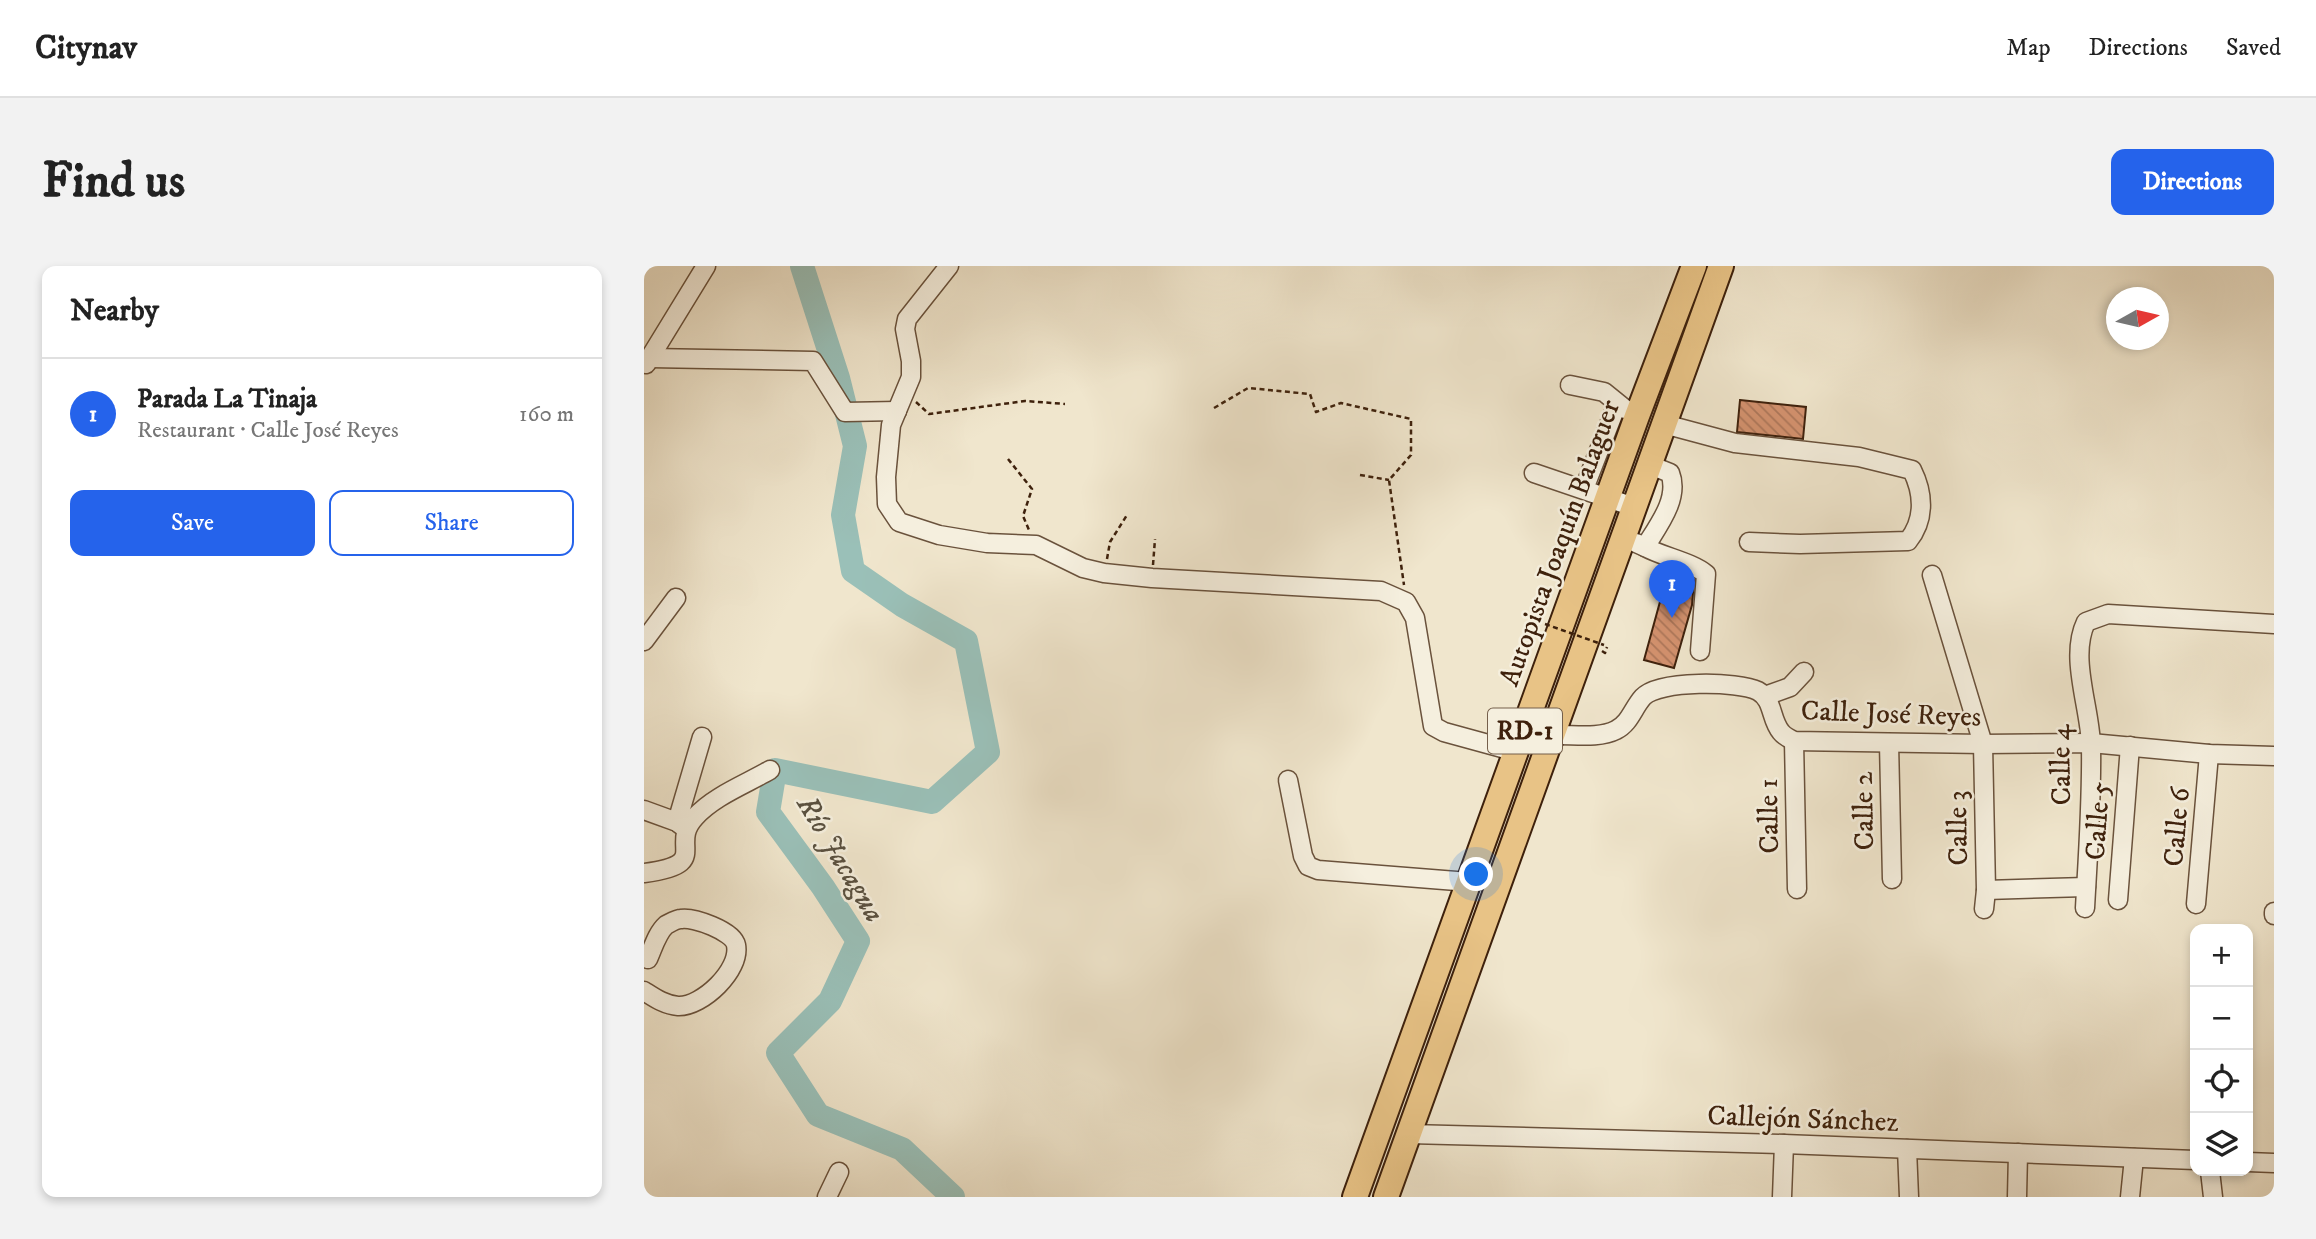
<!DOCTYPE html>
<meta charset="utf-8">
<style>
:root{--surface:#fff;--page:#f2f2f2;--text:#222;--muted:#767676;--line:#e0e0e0;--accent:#2563eb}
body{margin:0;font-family:"IM FELL DW Pica",serif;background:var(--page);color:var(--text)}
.controls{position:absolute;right:21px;bottom:21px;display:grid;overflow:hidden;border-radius:14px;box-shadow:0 4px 10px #0003}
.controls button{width:63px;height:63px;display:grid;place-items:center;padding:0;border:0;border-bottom:2px solid var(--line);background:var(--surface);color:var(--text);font:35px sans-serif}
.compass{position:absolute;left:1462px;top:21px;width:63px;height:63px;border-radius:50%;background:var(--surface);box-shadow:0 4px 10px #0003;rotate:82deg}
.you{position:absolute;left:833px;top:609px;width:24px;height:24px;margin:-18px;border:5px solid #fff;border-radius:50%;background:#1a73e8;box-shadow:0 0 0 10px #1a73e833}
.badge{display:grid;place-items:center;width:46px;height:46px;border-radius:50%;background:var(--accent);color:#fff;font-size:23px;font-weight:700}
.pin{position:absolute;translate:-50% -58px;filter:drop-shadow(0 2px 4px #0008)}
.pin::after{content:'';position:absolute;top:37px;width:24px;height:21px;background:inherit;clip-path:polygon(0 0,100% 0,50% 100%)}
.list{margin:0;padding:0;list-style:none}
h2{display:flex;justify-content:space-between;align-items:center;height:91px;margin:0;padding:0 28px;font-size:30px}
h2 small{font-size:23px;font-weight:400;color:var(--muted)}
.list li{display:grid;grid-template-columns:46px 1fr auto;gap:21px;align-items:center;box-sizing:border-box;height:112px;padding:0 28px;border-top:2px solid var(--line)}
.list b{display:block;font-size:26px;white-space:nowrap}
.list p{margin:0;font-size:23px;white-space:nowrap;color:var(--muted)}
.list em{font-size:23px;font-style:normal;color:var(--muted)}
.actions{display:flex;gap:14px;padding:21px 28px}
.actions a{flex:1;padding:16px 0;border:2px solid var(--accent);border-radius:14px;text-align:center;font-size:24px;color:var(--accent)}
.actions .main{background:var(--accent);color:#fff}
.icon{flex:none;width:38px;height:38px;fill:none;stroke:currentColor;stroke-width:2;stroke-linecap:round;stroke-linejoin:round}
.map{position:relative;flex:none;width:1630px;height:931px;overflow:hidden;border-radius:14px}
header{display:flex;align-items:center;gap:42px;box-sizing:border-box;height:98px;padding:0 35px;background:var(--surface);border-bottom:2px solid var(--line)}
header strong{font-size:33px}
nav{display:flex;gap:38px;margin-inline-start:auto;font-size:24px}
.intro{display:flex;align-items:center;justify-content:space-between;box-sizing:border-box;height:168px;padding:0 42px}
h1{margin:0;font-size:49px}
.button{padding:18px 32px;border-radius:14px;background:var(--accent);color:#fff;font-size:24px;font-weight:700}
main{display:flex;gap:42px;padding:0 42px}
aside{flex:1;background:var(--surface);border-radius:14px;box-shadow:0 4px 10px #0003}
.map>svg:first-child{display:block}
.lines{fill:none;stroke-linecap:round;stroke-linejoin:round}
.river{stroke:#9ac0b8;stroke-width:24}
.building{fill:url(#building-back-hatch);stroke:#3e210c;stroke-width:2}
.minor-casing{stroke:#6a523c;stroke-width:21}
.highway-casing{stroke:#3e210c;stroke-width:28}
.path{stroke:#3e210c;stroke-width:2.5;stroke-dasharray:5 3.5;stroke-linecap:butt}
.minor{stroke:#f5efde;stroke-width:18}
.highway{stroke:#e8c386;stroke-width:24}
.path-bridge{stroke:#3e210c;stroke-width:2.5;stroke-dasharray:5 3.5;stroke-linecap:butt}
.labels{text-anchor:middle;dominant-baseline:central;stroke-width:5;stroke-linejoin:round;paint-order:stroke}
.shield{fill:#f5efde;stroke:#755f4b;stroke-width:2}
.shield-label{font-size:26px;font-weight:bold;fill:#3e210c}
.street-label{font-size:28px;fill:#3e210c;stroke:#f5efde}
.water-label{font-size:30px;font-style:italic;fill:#5a5140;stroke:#f5efde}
</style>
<header>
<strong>Citynav</strong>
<nav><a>Map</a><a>Directions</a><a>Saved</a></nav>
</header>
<div class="intro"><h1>Find us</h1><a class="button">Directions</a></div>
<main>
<aside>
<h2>Nearby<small></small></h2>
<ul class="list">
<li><span class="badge">1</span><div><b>Parada La Tinaja</b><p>Restaurant · Calle José Reyes</p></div><em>160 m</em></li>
</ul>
<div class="actions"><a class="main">Save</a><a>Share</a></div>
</aside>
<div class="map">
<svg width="1630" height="931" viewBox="0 0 1630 931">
<defs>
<pattern id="building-back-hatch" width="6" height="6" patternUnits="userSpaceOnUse" patternTransform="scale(1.75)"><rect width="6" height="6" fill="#d4926f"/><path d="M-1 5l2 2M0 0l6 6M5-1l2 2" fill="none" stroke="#ad775a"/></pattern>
</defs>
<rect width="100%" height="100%" fill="#f0e6cd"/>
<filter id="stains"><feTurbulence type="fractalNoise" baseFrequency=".00286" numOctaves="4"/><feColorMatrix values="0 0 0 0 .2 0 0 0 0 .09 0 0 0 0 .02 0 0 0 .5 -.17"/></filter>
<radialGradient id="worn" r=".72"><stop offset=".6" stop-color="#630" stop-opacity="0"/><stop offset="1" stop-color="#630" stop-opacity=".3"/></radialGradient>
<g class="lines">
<path class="river" d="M 158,0 L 194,112 L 211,180 L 199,249 L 209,305 L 258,339 L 322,375 L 344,486 L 288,536 L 131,504 L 124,546 L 179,621 L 214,675 L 186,735 L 134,787 L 174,849 L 258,883 L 309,931"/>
</g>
<g class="building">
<path d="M 1096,134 L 1162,141 L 1159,173 L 1093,166 Z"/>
<path d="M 1025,303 L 1050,314 L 1048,339 L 1030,402 L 1000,394 Z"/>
</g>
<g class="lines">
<g class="minor-casing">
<g id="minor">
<path d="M 305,0 L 263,53 L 261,63 L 267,95 L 267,111 L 247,159 L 242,211 L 243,238 L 255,256 L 295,269 L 343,277 L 392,279 L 439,302 L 460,307 L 508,312 L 737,325 L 762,336 L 771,352 L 789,460 L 800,466 L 873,486"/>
<path d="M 6,92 L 169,95 L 201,146 L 253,145"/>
<path d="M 2,98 L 62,0"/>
<path d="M 926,119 L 960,126 L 981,143"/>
<path d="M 1020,158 L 1091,177 L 1215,191 L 1268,204 C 1280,228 1281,254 1264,275 L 1156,278 L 1105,276"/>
<path d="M 890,207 L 990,241"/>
<path d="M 940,223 L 973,138"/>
<path d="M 992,277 L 1001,281 C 1014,260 1036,232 1026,207 L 1006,199"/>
<path d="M 1001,281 C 1019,291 1048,296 1062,308 L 1056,385"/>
<path d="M 1288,309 L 1339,478 L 1342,624 L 1340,643"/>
<path d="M 0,375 L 32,332"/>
<path d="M 1121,430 L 1146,421 L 1160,406"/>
<path d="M 908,469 C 927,468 955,473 972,464 C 986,457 989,442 999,431 C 1015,414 1094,415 1114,425 C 1130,434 1126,453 1137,466 C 1140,470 1146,473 1150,475 L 1339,478 L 1447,477 L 1565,488 L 1630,490"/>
<path d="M 1150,475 L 1153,623"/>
<path d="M 1245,477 L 1248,613"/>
<path d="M 644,514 L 659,590 L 664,600 L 674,604 L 825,616"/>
<path d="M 0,544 L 33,556 L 41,562"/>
<path d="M 33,556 L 58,471"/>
<path d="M 0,607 C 69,598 24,580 51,551 C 70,530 102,518 126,504"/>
<path d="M 1342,624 L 1442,621"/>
<path d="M 1474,634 L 1486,480"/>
<path d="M 1552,638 L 1565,488"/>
<path d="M 1441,642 C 1444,588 1448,533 1447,479 C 1446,441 1425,391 1442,356 L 1464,348 L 1630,358"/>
<path d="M 1630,649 L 1630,646"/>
<path d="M 0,725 C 11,732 21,739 34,740 C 58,741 97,704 92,679 C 89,665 50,651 37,653 C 32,653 26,657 22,659 C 13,667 9,682 4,693"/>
<path d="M 765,868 L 1140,878 L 1551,894"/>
<path d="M 1263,883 L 1265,931"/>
<path d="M 1604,896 L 1630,897"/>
<path d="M 1566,905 L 1569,931"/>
<path d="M 183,931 L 195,906"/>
<path d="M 1138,931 L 1140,878"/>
<path d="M 1373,931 L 1374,887"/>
<path d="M 1486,931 L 1490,892"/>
</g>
</g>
<g class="highway-casing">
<g id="highway">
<path d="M 711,931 L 993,150 L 1050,0"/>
<path d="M 742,931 L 1077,0"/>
</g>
</g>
<g class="path">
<path d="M 272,136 L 285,148 L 381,135 L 421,138"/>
<path d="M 570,142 L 604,122 L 666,128 L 672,146 L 697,137 L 767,153 L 767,189 L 745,214 L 760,319"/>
<path d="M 364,193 L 388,223 L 379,250 L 385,264"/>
<path d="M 716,209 L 745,214"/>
<path d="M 463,293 L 466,276 L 483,249"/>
<path d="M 509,299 L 511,273"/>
<path d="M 958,385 L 961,387 L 963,381"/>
</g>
<use href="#minor" class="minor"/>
<use href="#highway" class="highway"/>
<path class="path-bridge" d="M 901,358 L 960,379"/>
</g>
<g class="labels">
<rect class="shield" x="844" y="442.5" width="74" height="45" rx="5"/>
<g class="shield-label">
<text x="881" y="465">RD-1</text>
</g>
<g class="street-label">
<text transform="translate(916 277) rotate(-70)">Autopista Joaquín Balaguer</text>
<text transform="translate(1247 448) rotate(2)">Calle José Reyes</text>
<text transform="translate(1417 499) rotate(-91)">Calle 4</text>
<text transform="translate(1220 545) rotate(-91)">Calle 2</text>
<text transform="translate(1125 550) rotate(-91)">Calle 1</text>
<text transform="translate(1454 555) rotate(-86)">Calle 5</text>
<text transform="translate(1533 561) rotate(-85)">Calle 6</text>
<text transform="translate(1314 562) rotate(-91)">Calle 3</text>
<text transform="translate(1159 853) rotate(2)">Callejón Sánchez</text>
</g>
<g class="water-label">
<text transform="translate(196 593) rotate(59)">Río Jacagua</text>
</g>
</g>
<rect width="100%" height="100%" filter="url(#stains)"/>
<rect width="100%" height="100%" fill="url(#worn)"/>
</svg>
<div class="controls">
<button>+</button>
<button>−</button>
<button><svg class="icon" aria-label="locate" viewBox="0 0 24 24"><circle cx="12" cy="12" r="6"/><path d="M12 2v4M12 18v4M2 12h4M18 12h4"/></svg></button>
<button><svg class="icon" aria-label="layers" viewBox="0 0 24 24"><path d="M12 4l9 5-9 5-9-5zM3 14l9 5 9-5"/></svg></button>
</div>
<svg class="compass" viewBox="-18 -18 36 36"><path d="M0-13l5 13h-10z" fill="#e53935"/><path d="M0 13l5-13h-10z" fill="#767676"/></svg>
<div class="you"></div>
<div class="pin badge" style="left:1028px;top:352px">1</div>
</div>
</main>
